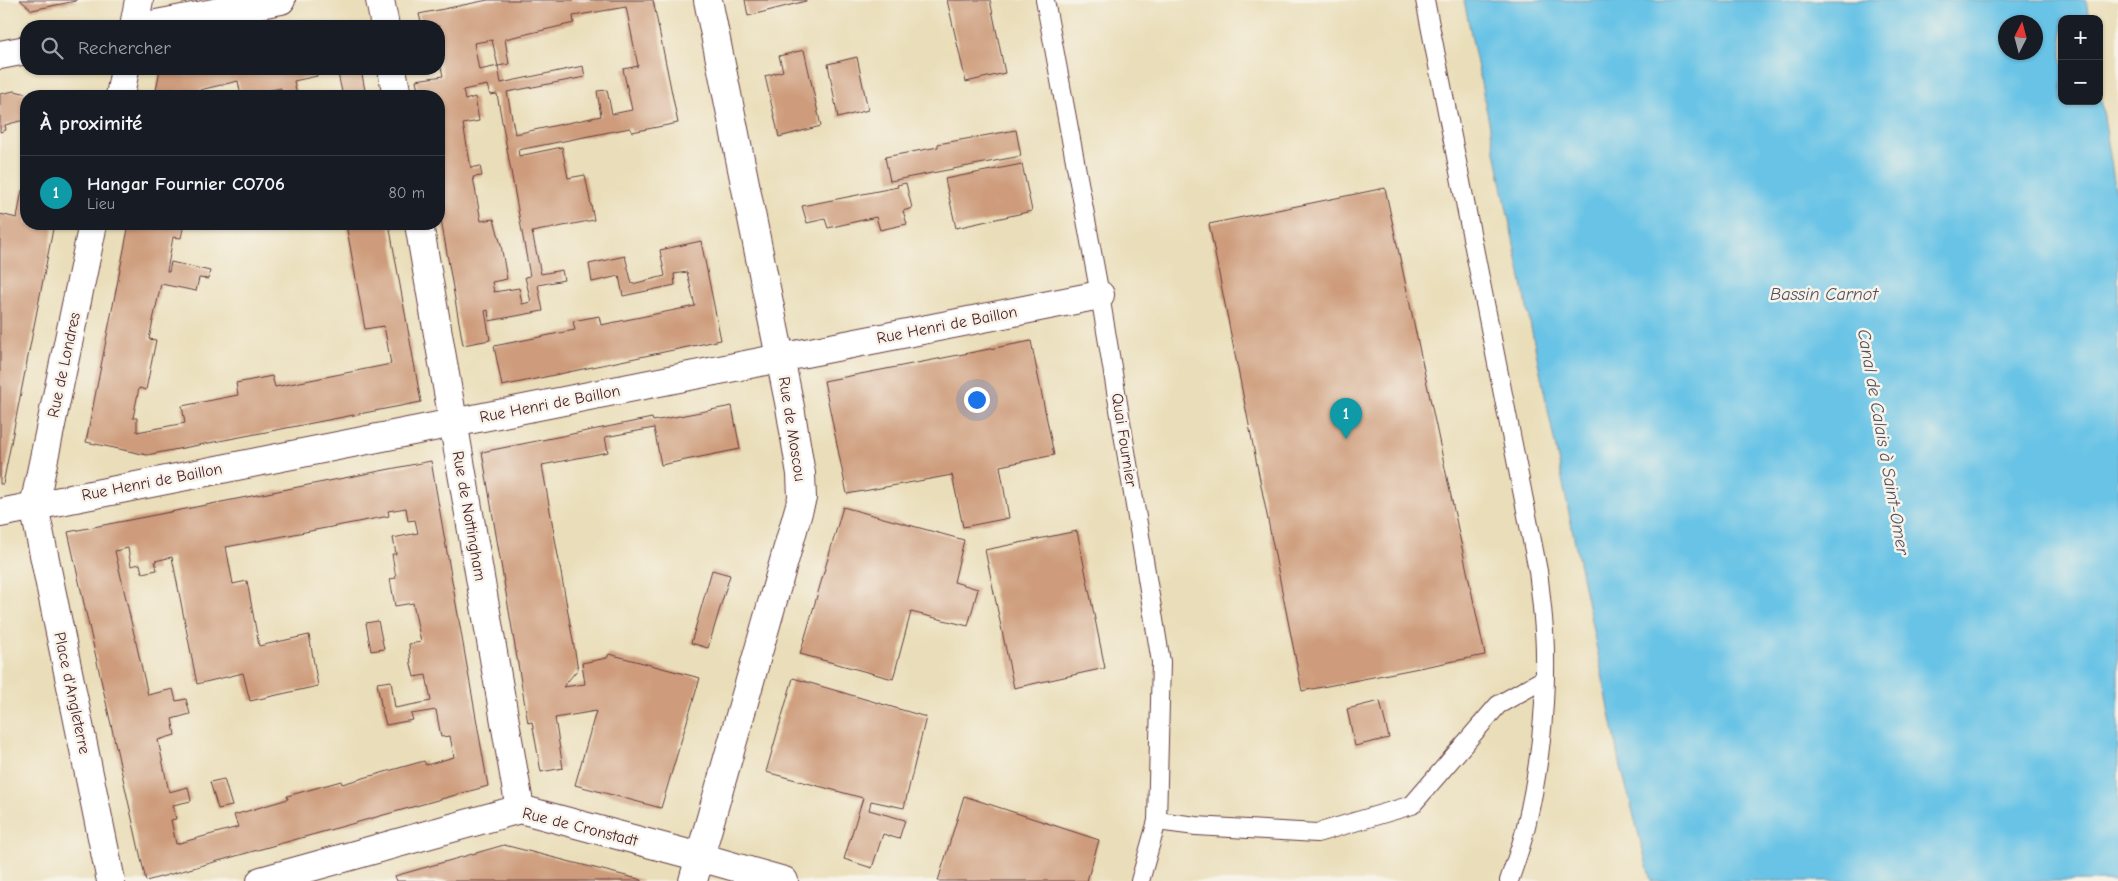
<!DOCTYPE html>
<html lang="fr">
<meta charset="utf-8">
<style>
:root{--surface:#171b24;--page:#20242c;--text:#f1f3f6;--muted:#9ea1a6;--line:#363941;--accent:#db2777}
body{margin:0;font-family:"Comic Neue",sans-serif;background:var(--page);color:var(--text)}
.controls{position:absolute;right:15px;top:15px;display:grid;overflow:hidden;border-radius:10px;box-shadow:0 1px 4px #0004}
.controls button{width:45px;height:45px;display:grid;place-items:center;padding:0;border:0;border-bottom:1px solid var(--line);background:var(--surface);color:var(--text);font:25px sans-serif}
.compass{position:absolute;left:1998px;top:15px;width:45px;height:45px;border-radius:50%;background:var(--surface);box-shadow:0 1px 4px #0004;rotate:6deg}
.you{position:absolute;left:976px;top:399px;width:18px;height:18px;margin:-12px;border:4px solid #fff;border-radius:50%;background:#1a73e8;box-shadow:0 0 0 8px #1a73e833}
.badge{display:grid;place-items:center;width:32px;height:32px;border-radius:50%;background:var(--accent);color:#fff;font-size:16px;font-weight:700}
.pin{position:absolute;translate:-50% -41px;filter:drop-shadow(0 1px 2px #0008)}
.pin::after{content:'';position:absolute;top:26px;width:18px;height:15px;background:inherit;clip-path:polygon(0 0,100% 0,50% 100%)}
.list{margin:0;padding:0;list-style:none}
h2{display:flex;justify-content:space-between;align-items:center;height:65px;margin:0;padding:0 20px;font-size:21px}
h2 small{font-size:16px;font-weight:400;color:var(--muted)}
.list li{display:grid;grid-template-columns:32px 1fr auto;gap:15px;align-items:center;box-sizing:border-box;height:75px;padding:0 20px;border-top:1px solid var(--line)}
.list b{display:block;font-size:19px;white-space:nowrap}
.list p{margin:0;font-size:16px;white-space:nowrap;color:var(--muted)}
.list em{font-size:16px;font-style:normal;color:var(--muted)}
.icon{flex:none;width:28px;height:28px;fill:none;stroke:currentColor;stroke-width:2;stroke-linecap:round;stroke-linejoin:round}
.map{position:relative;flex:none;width:2118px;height:881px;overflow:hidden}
.search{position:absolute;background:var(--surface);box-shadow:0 1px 4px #0004;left:20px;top:20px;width:425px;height:55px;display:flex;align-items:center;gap:12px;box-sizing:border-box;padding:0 18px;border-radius:20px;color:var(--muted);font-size:19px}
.panel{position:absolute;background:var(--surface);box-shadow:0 1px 4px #0004;left:20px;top:90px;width:425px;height:140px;border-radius:20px}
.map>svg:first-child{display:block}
.water{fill:#68c3e6;stroke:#597188;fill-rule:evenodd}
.building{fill:#ce9c7b;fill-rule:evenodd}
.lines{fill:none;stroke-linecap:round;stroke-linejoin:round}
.lane-casing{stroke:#623c40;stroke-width:20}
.street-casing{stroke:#623c40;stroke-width:30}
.secondary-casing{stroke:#623c40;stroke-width:30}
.lane{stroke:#fff;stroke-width:18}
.street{stroke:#fff;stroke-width:28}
.secondary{stroke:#fff;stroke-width:28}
.labels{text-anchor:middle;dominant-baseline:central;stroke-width:5;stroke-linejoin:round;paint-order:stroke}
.street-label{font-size:16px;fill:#4a1f2b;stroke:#f7f3e8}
.water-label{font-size:18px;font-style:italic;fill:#535063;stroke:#f7f3e8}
</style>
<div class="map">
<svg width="2118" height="881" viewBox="0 0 2118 881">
<rect width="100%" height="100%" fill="#f7f3e8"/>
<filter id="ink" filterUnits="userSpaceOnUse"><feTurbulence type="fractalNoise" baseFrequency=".02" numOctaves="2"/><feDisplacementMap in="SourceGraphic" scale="10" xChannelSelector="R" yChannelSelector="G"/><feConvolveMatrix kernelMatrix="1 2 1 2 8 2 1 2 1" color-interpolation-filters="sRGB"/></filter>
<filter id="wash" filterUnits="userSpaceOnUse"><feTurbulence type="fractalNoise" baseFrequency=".0096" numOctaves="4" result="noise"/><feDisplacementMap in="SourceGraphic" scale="20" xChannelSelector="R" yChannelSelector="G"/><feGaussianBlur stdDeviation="1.12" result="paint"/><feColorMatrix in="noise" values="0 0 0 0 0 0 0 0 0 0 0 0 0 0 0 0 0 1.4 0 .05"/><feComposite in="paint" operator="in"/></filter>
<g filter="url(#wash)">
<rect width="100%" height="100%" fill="#eadeba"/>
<path class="water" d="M 1464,0 L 2086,0 L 2089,19 L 2062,19 L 2062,101 L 2099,101 L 2099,85 L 2118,206 L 2118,881 L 1651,881 L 1621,767 ZM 2006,22 L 2036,22 L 2036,52 L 2006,52 Z"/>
<g id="blocks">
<g class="building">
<path d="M 20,0 L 76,0 L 76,1 L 32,10 Z"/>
<path d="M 488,0 L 653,0 L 678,123 L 632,132 L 630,128 L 518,150 L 519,156 L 562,147 L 568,178 L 585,175 L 594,220 L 532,232 L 541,274 L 562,270 L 564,280 L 538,285 L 543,311 L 489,321 L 488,310 L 485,311 L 490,340 L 463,345 L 439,208 L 439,96 L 419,96 L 416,80 L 443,76 L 439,58 L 439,26 L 422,26 L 419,14 ZM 626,7 L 638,66 L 623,69 L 632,110 L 612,114 L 607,90 L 597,91 L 601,116 L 515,134 L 507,92 L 585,77 L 583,66 L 501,83 L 498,66 L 509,64 L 505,39 L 574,23 L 573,16 ZM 492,40 L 498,66 L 479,70 L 474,43 ZM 487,85 L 490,95 L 497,94 L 530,276 L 525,277 L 531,302 L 522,304 L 519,288 L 494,292 L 492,282 L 507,279 L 501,245 L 494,219 L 481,221 L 473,177 L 482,176 L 480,166 L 471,168 L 463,124 L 479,121 L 475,97 L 465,100 L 463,90 Z"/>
<path d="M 745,0 L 806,0 L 806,1 L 748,16 Z"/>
<path d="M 947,0 L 990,0 L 1005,73 L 966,82 Z"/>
<path d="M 804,50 L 821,126 L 779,137 L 765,76 L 783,71 L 779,56 Z"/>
<path d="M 857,57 L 868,110 L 838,118 L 828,64 Z"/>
<path d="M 160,69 L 316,69 L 317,76 L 294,81 L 297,96 L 283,96 L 281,88 L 241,96 L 238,81 L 200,90 L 198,96 L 155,96 Z"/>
<path d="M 337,69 L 361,69 L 366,96 L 326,96 L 342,92 Z"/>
<path d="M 14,91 L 33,95 L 26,96 L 26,122 L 20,121 L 5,125 L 6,130 L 0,132 L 0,94 Z"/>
<path d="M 1016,130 L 1021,156 L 890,181 L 885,157 L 938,147 L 938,144 Z"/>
<path d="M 1022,164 L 1032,211 L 956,228 L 945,179 Z"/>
<path d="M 906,183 L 912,208 L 903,211 L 907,224 L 880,230 L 876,217 L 828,228 L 825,219 L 807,223 L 802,206 L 898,187 L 897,185 Z"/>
<path d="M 1385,188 L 1485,655 L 1302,691 L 1209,224 Z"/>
<path d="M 22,190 L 26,191 L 26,224 L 54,224 L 3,484 L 0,484 L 0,214 L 17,218 Z"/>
<path d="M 129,224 L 184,224 L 181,238 L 173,237 L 167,271 L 169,272 L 171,262 L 210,271 L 208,279 L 199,278 L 196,291 L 161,284 L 149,339 L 156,340 L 146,390 L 139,388 L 133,418 L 137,418 L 137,432 L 185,423 L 182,406 L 238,395 L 236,383 L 272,376 L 275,387 L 391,364 L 384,326 L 365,329 L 346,224 L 389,224 L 421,402 L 147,455 L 86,442 Z"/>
<path d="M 701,241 L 721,340 L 502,386 L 494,346 L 575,330 L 573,321 L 599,316 L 601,325 L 695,306 L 687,272 L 674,274 L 675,285 L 623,296 L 619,276 L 592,282 L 589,264 L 625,256 L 632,284 L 665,276 L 660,250 Z"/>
<path d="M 1031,341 L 1054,455 L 1000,466 L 1009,518 L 963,527 L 952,475 L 847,494 L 824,381 Z"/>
<path d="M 732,406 L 740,449 L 661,465 L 654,428 L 605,437 L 608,452 L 542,465 L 578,669 L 563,687 L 585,684 L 582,663 L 607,658 L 609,654 L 700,678 L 661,808 L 575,785 L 596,711 L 555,718 L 563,768 L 541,772 L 532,722 L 528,723 L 482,452 L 652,418 L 653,421 Z"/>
<path d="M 431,461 L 488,786 L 146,881 L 68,532 ZM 406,508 L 408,521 L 415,520 L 418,533 L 393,538 L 396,554 L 392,554 L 396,578 L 390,579 L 395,606 L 413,603 L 421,642 L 409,644 L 411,664 L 414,677 L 426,675 L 431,701 L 395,708 L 391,681 L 377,683 L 382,710 L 386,725 L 413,720 L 411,714 L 436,710 L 441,737 L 450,736 L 454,757 L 426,765 L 424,761 L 342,784 L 341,781 L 287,796 L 288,799 L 234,815 L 238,827 L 176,844 L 171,820 L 176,819 L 173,805 L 191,801 L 188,787 L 169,792 L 158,740 L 175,735 L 172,719 L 190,714 L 186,699 L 176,701 L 173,689 L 148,695 L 115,551 L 128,548 L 131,566 L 140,564 L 142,573 L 157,570 L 155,561 L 172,557 L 197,684 L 243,673 L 250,701 L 318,686 L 309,635 L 259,646 L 247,581 L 233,584 L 226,547 L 389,516 L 388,511 Z"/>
<path d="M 843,507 L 964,540 L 954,582 L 978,589 L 968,626 L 911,612 L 893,679 L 800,654 Z"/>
<path d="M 1077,531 L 1105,668 L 1014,688 L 985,550 Z"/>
<path d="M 712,570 L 730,575 L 708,648 L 691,643 Z"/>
<path d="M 378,621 L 384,649 L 371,651 L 366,623 Z"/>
<path d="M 793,678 L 926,717 L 904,808 L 871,801 L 869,810 L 905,820 L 899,839 L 883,834 L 872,868 L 844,859 L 863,798 L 766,772 Z"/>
<path d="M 1380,701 L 1389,738 L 1355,746 L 1347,709 Z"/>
<path d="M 224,779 L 232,806 L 218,809 L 210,782 Z"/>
<path d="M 964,796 L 1099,840 L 1087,881 L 938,881 Z"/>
<path d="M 504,845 L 642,880 L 642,881 L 397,881 L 395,876 Z"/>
</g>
</g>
</g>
<g filter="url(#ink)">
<use href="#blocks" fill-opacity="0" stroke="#623c40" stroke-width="1"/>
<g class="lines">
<g class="lane-casing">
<g id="lane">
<path d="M 1045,0 L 1100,295 L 1161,662 L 1157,821 L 1140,881"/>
<path d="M 1425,0 L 1538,571 C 1541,598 1545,627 1545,655 C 1546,710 1539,773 1526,826 C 1522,845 1515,863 1509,881"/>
<path d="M 1157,821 L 1196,826 L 1317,833 L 1412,805 L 1498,705 L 1544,679"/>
</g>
</g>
<g class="street-casing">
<g id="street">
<path d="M 380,0 L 385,26"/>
<path d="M 134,26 L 139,0"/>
<path d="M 146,26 L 281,0"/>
<path d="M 0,55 L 26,50"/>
<path d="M 392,69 L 397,96"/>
<path d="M 120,96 L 125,69"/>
<path d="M 419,224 L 520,809"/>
<path d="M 780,358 L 1100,295"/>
<path d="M 34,506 L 93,224"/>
<path d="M 700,857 L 784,881"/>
</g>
</g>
<g class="secondary-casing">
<g id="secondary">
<path d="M 34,506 L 111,881"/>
<path d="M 0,513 L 780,358"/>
<path d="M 261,881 L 520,809 L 700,857"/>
<path d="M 693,881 L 802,498 L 801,474 L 790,407 L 708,0"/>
</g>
</g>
<use href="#lane" class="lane"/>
<use href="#street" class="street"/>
<use href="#secondary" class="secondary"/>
</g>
</g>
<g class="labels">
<g class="street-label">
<text transform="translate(947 325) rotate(-11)">Rue Henri de Baillon</text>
<text transform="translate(64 365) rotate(-78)">Rue de Londres</text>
<text transform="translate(550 404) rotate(-11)">Rue Henri de Baillon</text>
<text transform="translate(792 429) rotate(81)">Rue de Moscou</text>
<text transform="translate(1124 440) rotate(81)">Quai Fournier</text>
<text transform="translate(152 482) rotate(-11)">Rue Henri de Baillon</text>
<text transform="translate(469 516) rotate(80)">Rue de Nottingham</text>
<text transform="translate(72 693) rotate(78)">Place d'Angleterre</text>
<text transform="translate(580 827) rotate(14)">Rue de Cronstadt</text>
</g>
<g class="water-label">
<text x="1824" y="294">Bassin Carnot</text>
<text transform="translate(1883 442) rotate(80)">Canal de Calais à Saint-Omer</text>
</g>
</g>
</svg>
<div class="controls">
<button>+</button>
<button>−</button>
</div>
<svg class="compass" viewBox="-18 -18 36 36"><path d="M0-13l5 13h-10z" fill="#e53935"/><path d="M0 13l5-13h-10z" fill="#9ea1a6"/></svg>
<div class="you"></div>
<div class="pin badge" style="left:1346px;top:439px;background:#0f9aa8">1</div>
<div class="search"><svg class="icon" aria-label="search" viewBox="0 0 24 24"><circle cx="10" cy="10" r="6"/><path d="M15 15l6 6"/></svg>Rechercher</div>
<section class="panel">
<h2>À proximité<small></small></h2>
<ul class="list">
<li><span class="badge" style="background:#0f9aa8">1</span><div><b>Hangar Fournier CO706</b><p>Lieu</p></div><em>80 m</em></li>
</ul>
</section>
</div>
